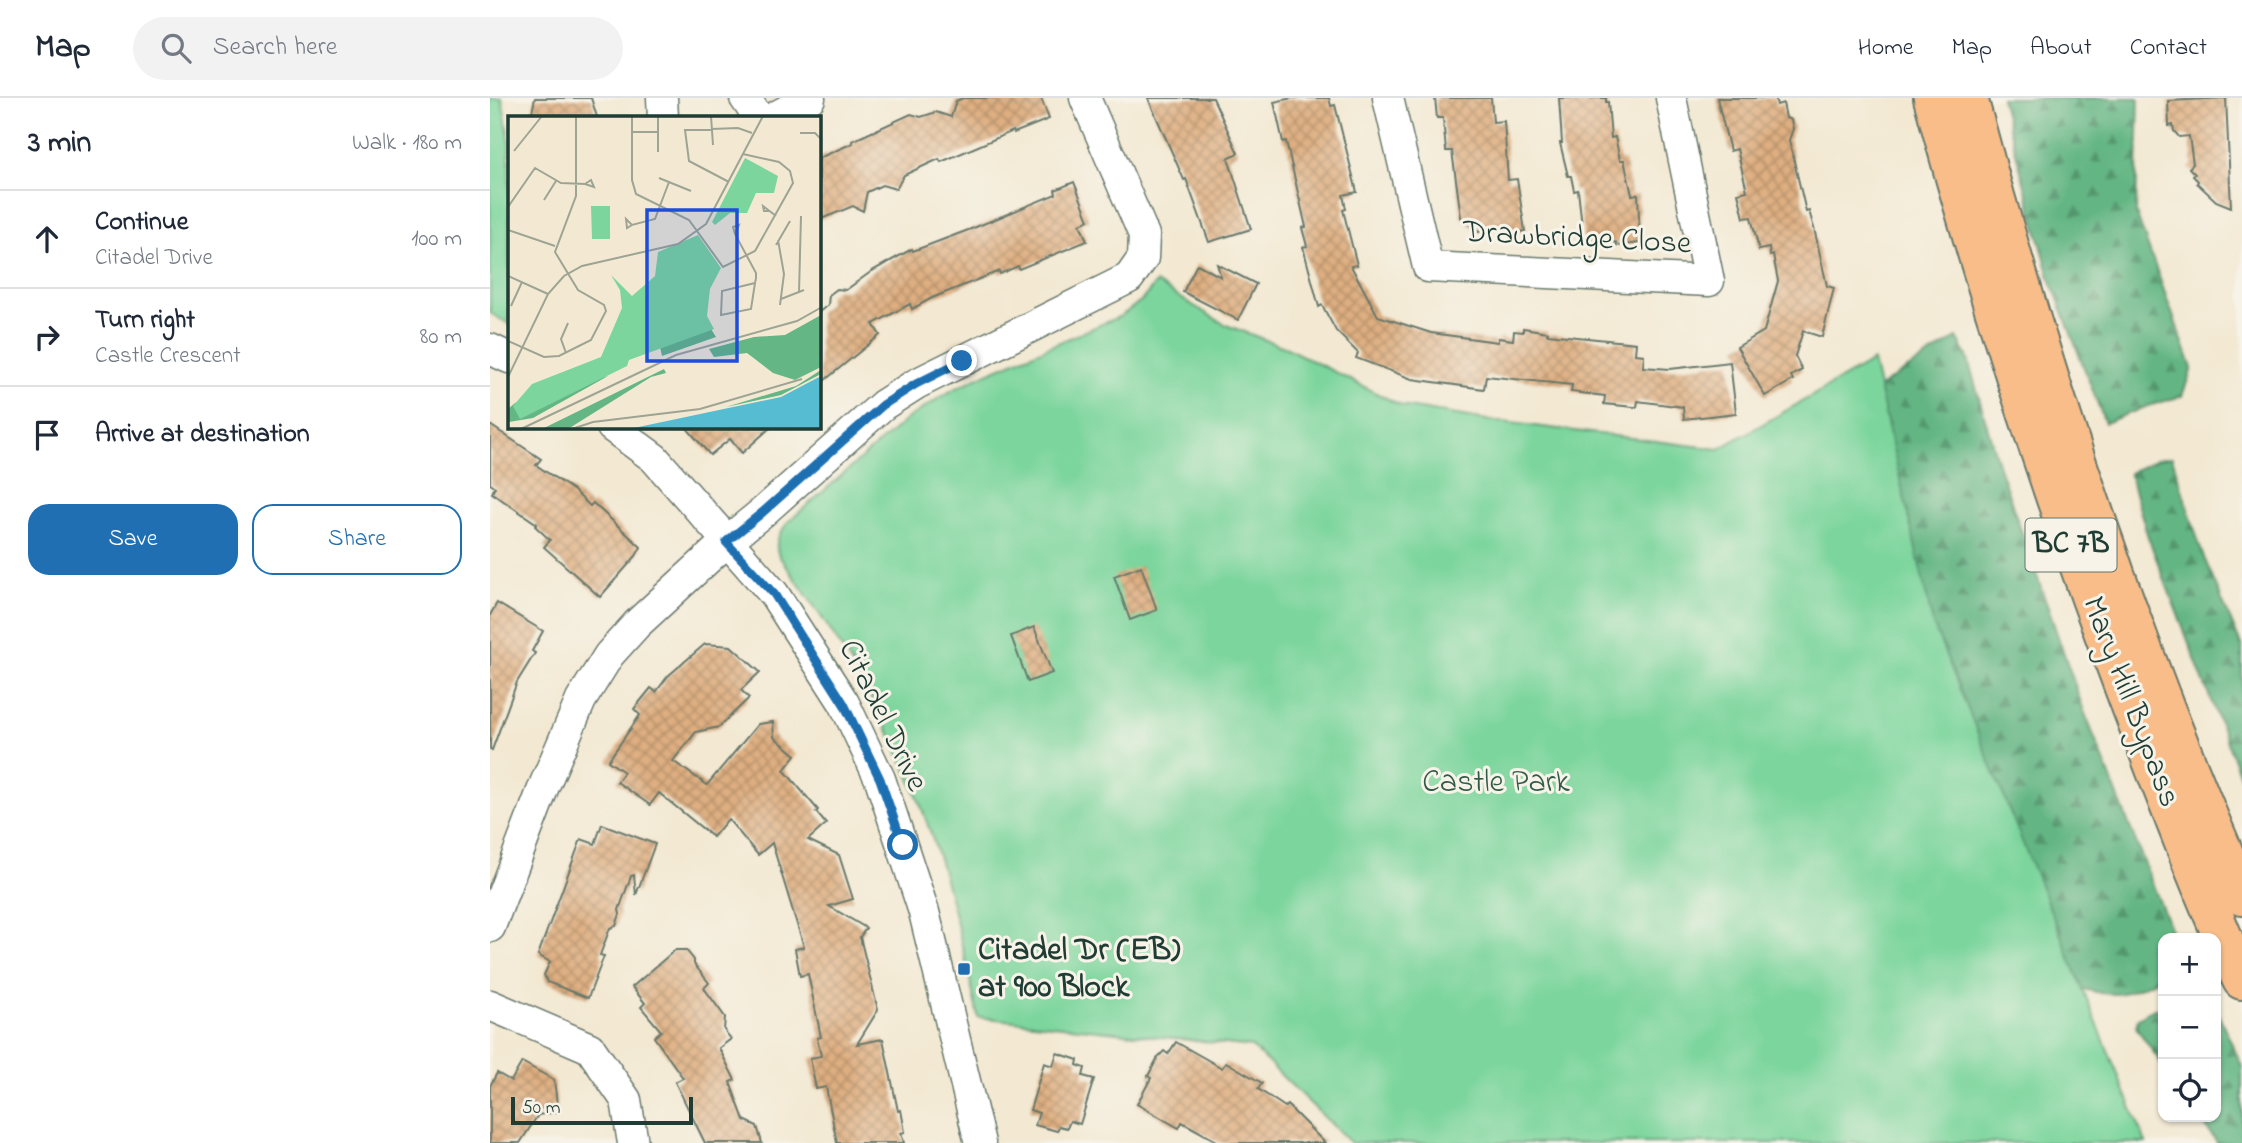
<!DOCTYPE html>
<meta charset="utf-8">
<style>
:root{--surface:#fff;--page:#f2f2f3;--text:#1f2937;--muted:#747a83;--line:#e0e1e3;--accent:#1f6fb2}
body{margin:0;font-family:"Indie Flower",sans-serif;background:var(--page);color:var(--text)}
.controls{position:absolute;right:21px;bottom:21px;display:grid;overflow:hidden;border-radius:14px;box-shadow:0 2px 5px #0004}
.controls button{width:63px;height:63px;display:grid;place-items:center;padding:0;border:0;border-bottom:2px solid var(--line);background:var(--surface);color:var(--text);font:35px sans-serif}
.scale{position:absolute;left:21px;bottom:18px;width:182px;box-sizing:border-box;padding-left:7px;border:4px solid #1f3d34;border-top:0;font-size:19px;line-height:24px;white-space:nowrap;color:#1f3d34;-webkit-text-stroke:5px #f7f3e8;paint-order:stroke}
.stop{position:absolute;width:21px;height:21px;margin:-16px;border:5px solid #1f6fb2;border-radius:50%;background:#fff}
.stop.end{background:#1f6fb2;border-color:#fff;box-shadow:0 2px 7px #0008}
.list{margin:0;padding:0;list-style:none}
h2{display:flex;justify-content:space-between;align-items:center;height:91px;margin:0;padding:0 28px;font-size:30px}
h2 small{font-size:23px;font-weight:400;color:var(--muted)}
.list li{display:grid;grid-template-columns:46px 1fr auto;gap:21px;align-items:center;box-sizing:border-box;height:98px;padding:0 28px;border-top:2px solid var(--line)}
.list b{display:block;font-size:26px;white-space:nowrap}
.list p{margin:0;font-size:23px;white-space:nowrap;color:var(--muted)}
.list em{font-size:23px;font-style:normal;color:var(--muted)}
.actions{display:flex;gap:14px;padding:21px 28px}
.actions a{flex:1;padding:16px 0;border:2px solid var(--accent);border-radius:21px;text-align:center;font-size:24px;color:var(--accent)}
.actions .main{background:var(--accent);color:#fff}
.icon{flex:none;width:38px;height:38px;fill:none;stroke:currentColor;stroke-width:2;stroke-linecap:round;stroke-linejoin:round}
.map{position:relative;flex:none;width:1752px;height:1045px;overflow:hidden}
header{display:flex;align-items:center;gap:42px;box-sizing:border-box;height:98px;padding:0 35px;background:var(--surface);border-bottom:2px solid var(--line)}
header strong{font-size:33px}
nav{display:flex;gap:38px;margin-inline-start:auto;font-size:24px}
.search{width:490px;height:63px;background:var(--page);display:flex;align-items:center;gap:18px;box-sizing:border-box;padding:0 24px;border-radius:38px;color:var(--muted);font-size:26px}
main{display:flex}
aside{flex:1;background:var(--surface)}
.map>svg:first-child{display:block}
.forest{fill:url(#forest-firs);stroke:#427a5c;stroke-width:2}
.park{fill:#7bd59c;stroke:#4d8968;stroke-width:2}
.building{fill:url(#building-cross-hatch)}
.lines{fill:none;stroke-linecap:round;stroke-linejoin:round}
.minor-casing{stroke:#69796c;stroke-width:33}
.highway-casing{stroke:#69796c;stroke-width:42}
.minor{stroke:#fff;stroke-width:30}
.highway{stroke:#f8bd89;stroke-width:38}
.route{stroke:#1f6fb2;stroke-width:9}
.poi-dot{fill:#1f6fb2;stroke:#f7f3e8;stroke-width:2.5}
.labels{text-anchor:middle;dominant-baseline:central;stroke-width:6;stroke-linejoin:round;paint-order:stroke}
.shield{fill:#f7f3e8;stroke:#60746a;stroke-width:2}
.shield-label{font-size:30px;font-weight:bold;fill:#1f3d34}
.street-label{font-size:32px;fill:#1f3d34;stroke:#f7f3e8}
.park-label{font-size:32px;fill:#315b49;stroke:#f7f3e8}
.poi-label{font-size:32px;font-weight:bold;fill:#1f3d34;stroke:#f7f3e8;text-anchor:start}
.inset-road{fill:none;stroke:#9ea493;stroke-width:2}
.view{fill:#1d4ed8;fill-opacity:0.15;stroke:#1d4ed8;stroke-width:3.5}
.inset-edge{fill:none;stroke:#1f3d34;stroke-width:3.5}
</style>
<header>
<strong>Map</strong>
<div class="search"><svg class="icon" aria-label="search" viewBox="0 0 24 24"><circle cx="10" cy="10" r="6"/><path d="M15 15l6 6"/></svg>Search here</div>
<nav><a>Home</a><a>Map</a><a>About</a><a>Contact</a></nav>
</header>
<main>
<aside>
<h2>3 min<small>Walk · 180 m</small></h2>
<ul class="list">
<li><svg class="icon" aria-label="ahead" viewBox="0 0 24 24"><path d="M12 20V5M6 11l6-6 6 6"/></svg><div><b>Continue</b><p>Citadel Drive</p></div><em>100 m</em></li>
<li><svg class="icon" aria-label="right" viewBox="0 0 24 24"><path d="M7 20v-9h11M14 6l5 5-5 5"/></svg><div><b>Turn right</b><p>Castle Crescent</p></div><em>80 m</em></li>
<li><svg class="icon" aria-label="arrive" viewBox="0 0 24 24"><path d="M6 21V4h12l-3 4 3 4H6"/></svg><div><b>Arrive at destination</b></div></li>
</ul>
<div class="actions"><a class="main">Save</a><a>Share</a></div>
</aside>
<div class="map">
<svg width="1752" height="1045" viewBox="0 0 1752 1045">
<defs>
<pattern id="forest-firs" width="22" height="20" patternUnits="userSpaceOnUse" patternTransform="scale(1.75)"><rect width="22" height="20" fill="#64b684"/><path d="M5 1l3.5 6h-7zM16 11l3.5 6h-7z" fill="#52956d"/></pattern>
<pattern id="building-cross-hatch" width="8" height="8" patternUnits="userSpaceOnUse" patternTransform="scale(1.75)"><rect width="8" height="8" fill="#dfaf81"/><path d="M0 0l8 8M0 8l8-8" fill="none" stroke="#b4906a"/></pattern>
</defs>
<rect width="100%" height="100%" fill="#f7f3e8"/>
<filter id="ink" filterUnits="userSpaceOnUse"><feTurbulence type="fractalNoise" baseFrequency=".0143" numOctaves="2"/><feDisplacementMap in="SourceGraphic" scale="14" xChannelSelector="R" yChannelSelector="G"/><feConvolveMatrix kernelMatrix="1 2 1 2 8 2 1 2 1" color-interpolation-filters="sRGB"/></filter>
<filter id="wash" filterUnits="userSpaceOnUse"><feTurbulence type="fractalNoise" baseFrequency=".00686" numOctaves="4" result="noise"/><feDisplacementMap in="SourceGraphic" scale="28" xChannelSelector="R" yChannelSelector="G"/><feGaussianBlur stdDeviation="1.57" result="paint"/><feColorMatrix in="noise" values="0 0 0 0 0 0 0 0 0 0 0 0 0 0 0 0 0 1.4 0 .05"/><feComposite in="paint" operator="in"/></filter>
<g filter="url(#wash)">
<rect width="100%" height="100%" fill="#f3e9d3"/>
<g class="forest">
<path d="M 1511,0 L 1649,0 L 1646,115 L 1702,270 L 1692,298 L 1658,308 L 1615,325 L 1561,183 Z"/>
<path d="M 1467,240 L 1477,258 L 1509,369 L 1594,613 L 1684,840 L 1673,840 L 1673,879 C 1634,897 1627,902 1584,888 L 1229,390 Z"/>
<path d="M 1682,359 L 1712,455 L 1752,549 L 1752,683 L 1658,439 L 1639,375 L 1667,361 Z"/>
<path d="M 1673,910 L 1673,968 L 1646,929 L 1648,920 L 1664,911 Z"/>
<path d="M 1726,911 L 1752,968 L 1752,1045 L 1727,1045 L 1709,1019 L 1726,1019 Z"/>
</g>
<g class="park">
<path d="M 0,0 L 12,0 L 19,39 L 19,226 L 0,215 Z"/>
<path d="M 666,185 L 736,227 L 797,250 L 912,308 L 997,322 L 1229,351 L 1383,263 L 1443,526 L 1656,1045 L 861,1045 L 762,949 L 488,919 C 471,839 453,759 421,683 C 388,601 340,529 289,458 C 283,444 290,435 298,424 L 418,320 L 464,291 L 497,275 L 631,218 L 652,202 Z"/>
</g>
<g id="blocks">
<g class="building">
<path d="M 45,0 L 101,0 L 107,19 L 41,19 Z"/>
<path d="M 473,0 L 551,0 L 559,21 L 524,35 L 523,33 L 451,64 L 449,61 L 414,77 L 406,91 L 392,87 L 377,94 L 373,113 L 363,108 L 329,122 L 329,60 L 363,45 L 362,43 L 421,16 L 431,19 L 446,14 L 461,19 L 466,3 Z"/>
<path d="M 658,0 L 723,0 L 748,55 L 738,60 L 761,131 L 719,144 L 696,81 L 694,82 Z"/>
<path d="M 802,0 L 839,0 L 841,8 L 845,7 L 867,94 L 853,97 L 856,111 L 853,112 L 867,167 L 861,168 L 888,218 L 941,235 L 1008,244 L 1008,240 L 1023,242 L 1024,233 L 1033,234 L 1033,230 L 1058,234 L 1057,236 L 1146,245 L 1145,256 L 1154,257 L 1153,269 L 1180,271 L 1240,264 L 1246,315 L 1194,321 L 1193,309 L 1148,303 L 1147,309 L 1144,309 L 1114,306 L 1115,298 L 1081,294 L 1082,287 L 996,278 L 994,291 L 922,281 L 866,260 L 868,255 L 846,233 L 832,207 L 829,209 L 813,149 L 817,148 L 812,130 L 816,129 L 796,43 L 793,44 L 784,4 Z"/>
<path d="M 945,0 L 1001,0 L 1003,24 L 1014,23 L 1018,82 L 1027,81 L 1035,133 L 1015,136 L 1014,130 L 988,134 L 971,119 L 962,53 L 956,53 L 953,20 L 947,20 Z"/>
<path d="M 1069,0 L 1116,0 L 1116,4 L 1118,4 L 1121,40 L 1125,39 L 1130,62 L 1134,62 L 1142,97 L 1148,96 L 1150,145 L 1127,148 L 1126,144 L 1094,147 L 1088,92 L 1084,93 L 1081,78 L 1078,78 L 1070,45 L 1072,45 Z"/>
<path d="M 1227,0 L 1285,0 L 1287,7 L 1293,5 L 1296,20 L 1301,22 L 1303,31 L 1299,42 L 1316,114 L 1319,113 L 1324,130 L 1337,188 L 1344,190 L 1332,239 L 1313,233 L 1305,258 L 1312,272 L 1301,278 L 1303,282 L 1275,298 L 1247,249 L 1274,233 L 1288,183 L 1283,157 L 1280,158 L 1279,150 L 1269,152 L 1261,119 L 1254,120 L 1248,95 L 1257,93 L 1247,51 L 1240,53 Z"/>
<path d="M 1736,0 L 1741,109 L 1726,103 L 1707,85 L 1708,83 L 1703,78 L 1705,76 L 1699,70 L 1703,66 L 1699,38 L 1689,39 L 1684,33 L 1683,27 L 1679,28 L 1678,3 Z"/>
<path d="M 584,84 L 599,122 L 590,126 L 597,143 L 529,171 L 528,168 L 510,176 L 509,173 L 442,200 L 422,211 L 420,206 L 383,226 L 390,237 L 329,287 L 329,214 L 338,207 L 339,197 L 347,191 L 356,192 L 382,173 L 422,151 L 423,153 L 481,131 L 566,96 L 565,92 Z"/>
<path d="M 707,166 L 731,179 L 727,166 L 766,186 L 748,222 L 693,194 Z"/>
<path d="M 0,327 L 51,361 L 46,367 L 83,392 L 100,408 L 103,405 L 151,449 L 146,458 L 110,499 L 54,449 L 60,442 L 45,428 L 47,426 L 2,395 L 5,389 L 0,386 Z"/>
<path d="M 196,329 L 281,329 L 252,355 L 240,341 L 220,357 Z"/>
<path d="M 651,468 L 667,512 L 640,522 L 624,478 Z"/>
<path d="M 7,505 L 53,533 L 42,553 L 45,555 L 27,584 L 2,652 L 0,651 L 0,517 Z"/>
<path d="M 544,529 L 562,575 L 538,584 L 521,538 Z"/>
<path d="M 215,546 L 241,548 L 270,574 L 251,592 L 259,600 L 229,629 L 206,634 L 183,663 L 217,687 L 268,626 L 283,624 L 284,639 L 306,657 L 294,672 L 328,712 L 326,714 L 336,726 L 318,742 L 349,757 L 363,801 L 339,808 L 376,830 L 370,839 L 388,912 L 367,946 L 393,941 L 408,1013 L 411,1012 L 415,1034 L 411,1035 L 414,1045 L 347,1045 L 336,989 L 326,991 L 320,960 L 331,958 L 327,940 L 331,939 L 318,876 L 310,878 L 305,851 L 314,849 L 282,745 L 268,757 L 238,721 L 223,739 L 169,695 L 160,707 L 127,684 L 134,674 L 118,663 L 150,617 L 144,611 L 161,590 L 166,594 L 178,578 Z"/>
<path d="M 112,726 L 165,746 L 146,797 L 144,777 L 141,778 L 129,812 L 130,816 L 126,828 L 120,830 L 110,857 L 114,858 L 98,900 L 57,884 L 54,877 L 60,864 L 48,857 L 91,741 L 105,746 Z"/>
<path d="M 185,852 L 196,852 L 204,862 L 204,866 L 219,885 L 214,890 L 235,919 L 234,932 L 241,941 L 229,950 L 245,982 L 240,984 L 254,1022 L 267,1028 L 272,1045 L 215,1045 L 185,984 L 193,980 L 164,939 L 171,933 L 151,909 L 155,905 L 142,889 Z"/>
<path d="M 686,944 L 732,970 L 736,964 L 772,985 L 768,991 L 795,1009 L 797,1007 L 835,1045 L 730,1045 L 692,1024 L 689,1030 L 647,1006 L 661,980 L 658,978 L 668,959 L 674,953 L 678,956 Z"/>
<path d="M 567,955 L 588,962 L 587,967 L 595,970 L 593,978 L 604,981 L 590,1026 L 580,1023 L 577,1030 L 569,1028 L 567,1033 L 545,1027 L 549,1015 L 540,1012 L 554,965 L 563,968 Z"/>
<path d="M 32,964 L 64,982 L 68,1014 L 48,1017 L 30,1045 L 0,1045 L 0,988 L 7,975 L 21,983 Z"/>
</g>
</g>
</g>
<g filter="url(#ink)">
<use href="#blocks" fill-opacity="0" stroke="#69796c" stroke-width="2"/>
<g class="lines">
<g class="minor-casing">
<g id="minor">
<path d="M 172,0 L 173,19"/>
<path d="M 255,0 L 268,19"/>
<path d="M 898,0 L 938,169 L 1219,183 L 1181,0"/>
<path d="M 285,19 L 320,0"/>
<path d="M 0,251 L 19,260"/>
<path d="M 122,329 L 164,360 L 284,496 L 354,605 L 390,681 L 434,814 L 490,1045"/>
<path d="M 0,829 L 54,688 L 91,602 L 119,557 L 147,526 L 236,444 L 273,414 L 393,307 L 426,286 L 639,180 L 653,160 L 654,137 L 595,0"/>
<path d="M 0,907 L 100,950 L 136,1002 L 143,1045"/>
</g>
</g>
<g class="highway-casing">
<g id="highway">
<path d="M 1443,0 C 1498,204 1564,405 1639,603 C 1675,696 1710,791 1752,882"/>
<path d="M 1478,0 C 1550,271 1640,540 1752,798"/>
</g>
</g>
<use href="#minor" class="minor"/>
<use href="#highway" class="highway"/>
</g>
</g>
<g class="lines" filter="url(#ink)">
<path class="route" d="M 413,747 L 390,681 L 354,606 L 284,496 L 236,444 L 273,414 L 393,307 L 426,286 L 472,263"/>
</g>
<rect class="poi-dot" x="467" y="864" width="14" height="14" rx="3.5"/>
<g class="labels">
<rect class="shield" x="1535.5" y="420.5" width="91" height="53" rx="5"/>
<g class="shield-label">
<text x="1581" y="447">BC 7B</text>
</g>
<g class="street-label">
<text transform="translate(1087 141) rotate(3)">Drawbridge Close</text>
<text transform="translate(1640 604) rotate(69)">Mary Hill Bypass</text>
<text transform="translate(392 618) rotate(64)">Citadel Drive</text>
</g>
<g class="park-label">
<text x="1006" y="685">Castle Park</text>
</g>
<g class="poi-label">
<text x="488" y="853">Citadel Dr (EB)<tspan x="488" dy="37">at 900 Block</tspan></text>
</g>
</g>
<g transform="translate(18 18)">
<rect width="313" height="313" fill="#f3e9d3"/>
<path d="M 313,199 L 313,251 L 287,264 L 265,257 L 239,237 L 206,241 L 201,233 L 246,221 L 277,219 ZM 195,200 L 208,221 L 154,240 L 152,231 ZM 156,253 L 158,257 L 143,261 L 60,313 L 34,313 ZM 313,254 L 313,258 L 273,279 L 218,291 L 288,270 ZM 100,260 L 25,302 L 1,306 L 0,293 L 7,287 Z" fill="#64b684"/>
<path d="M 237,42 L 270,60 L 266,77 L 248,77 L 239,97 L 222,97 L 207,109 L 204,106 ZM 83,90 L 102,90 L 102,123 L 84,123 ZM 190,119 L 213,152 L 202,173 L 199,200 L 206,213 L 121,244 L 119,250 L 12,303 L 5,290 L 24,268 L 93,241 L 114,192 L 112,174 L 103,159 L 124,180 L 147,160 L 150,136 Z" fill="#7bd59c"/>
<path d="M 313,260 L 313,313 L 121,313 L 273,281 Z" fill="#55bcd2"/>
<path class="inset-road" d="M 124,0 L 124,64 L 128,78 L 181,104 L 215,151 L 247,135 L 285,67 L 282,55 L 271,46 L 235,38M 203,0 L 205,29M 124,16 L 150,16M 292,17 L 307,17 L 314,24M 6,35 L 34,0M 150,36 L 150,0M 151,62 L 183,75M 221,66 L 181,45 L 177,14 L 230,12 L 244,17M 36,84 L 48,65M 0,91 L 27,52 L 53,67 L 77,68 L 83,64 L 86,71 L 77,68M 261,95 L 256,95 L 255,90 L 268,100M 124,109 L 119,112 L 118,103 L 124,109 L 147,103 L 161,66M 0,114 L 47,130M 227,118 L 225,111 L 231,109 L 227,118 L 248,157 L 248,162 L 247,167 L 243,193 L 213,199 L 214,175 L 247,167M 270,124 L 276,158 L 272,189M 268,129 L 282,105M 0,160 L 40,178M 291,177 L 293,100M 273,183 L 296,174M 3,190 L 14,166M 0,225 L 36,241 L 51,240 L 83,224 L 98,195 L 96,189 L 70,174 L 47,136 L 68,80 L 68,0M 58,237 L 53,223 L 60,207M 0,261 L 40,178 L 56,160 L 74,150 L 170,128 L 198,108 L 255,0M 13,313 L 168,239 L 289,205 L 314,191M 64,313 L 85,306 L 192,293 L 294,263"/>
<path class="view" d="M 139,94 L 229,94 L 229,245 L 139,245 Z"/>
<rect width="313" height="313" class="inset-edge"/>
</g>
</svg>
<div class="controls">
<button>+</button>
<button>−</button>
<button><svg class="icon" aria-label="locate" viewBox="0 0 24 24"><circle cx="12" cy="12" r="6"/><path d="M12 2v4M12 18v4M2 12h4M18 12h4"/></svg></button>
</div>
<div class="scale">50 m</div>
<div class="stop" style="left:413px;top:747px"></div>
<div class="stop end" style="left:472px;top:263px"></div>
</div>
</main>
